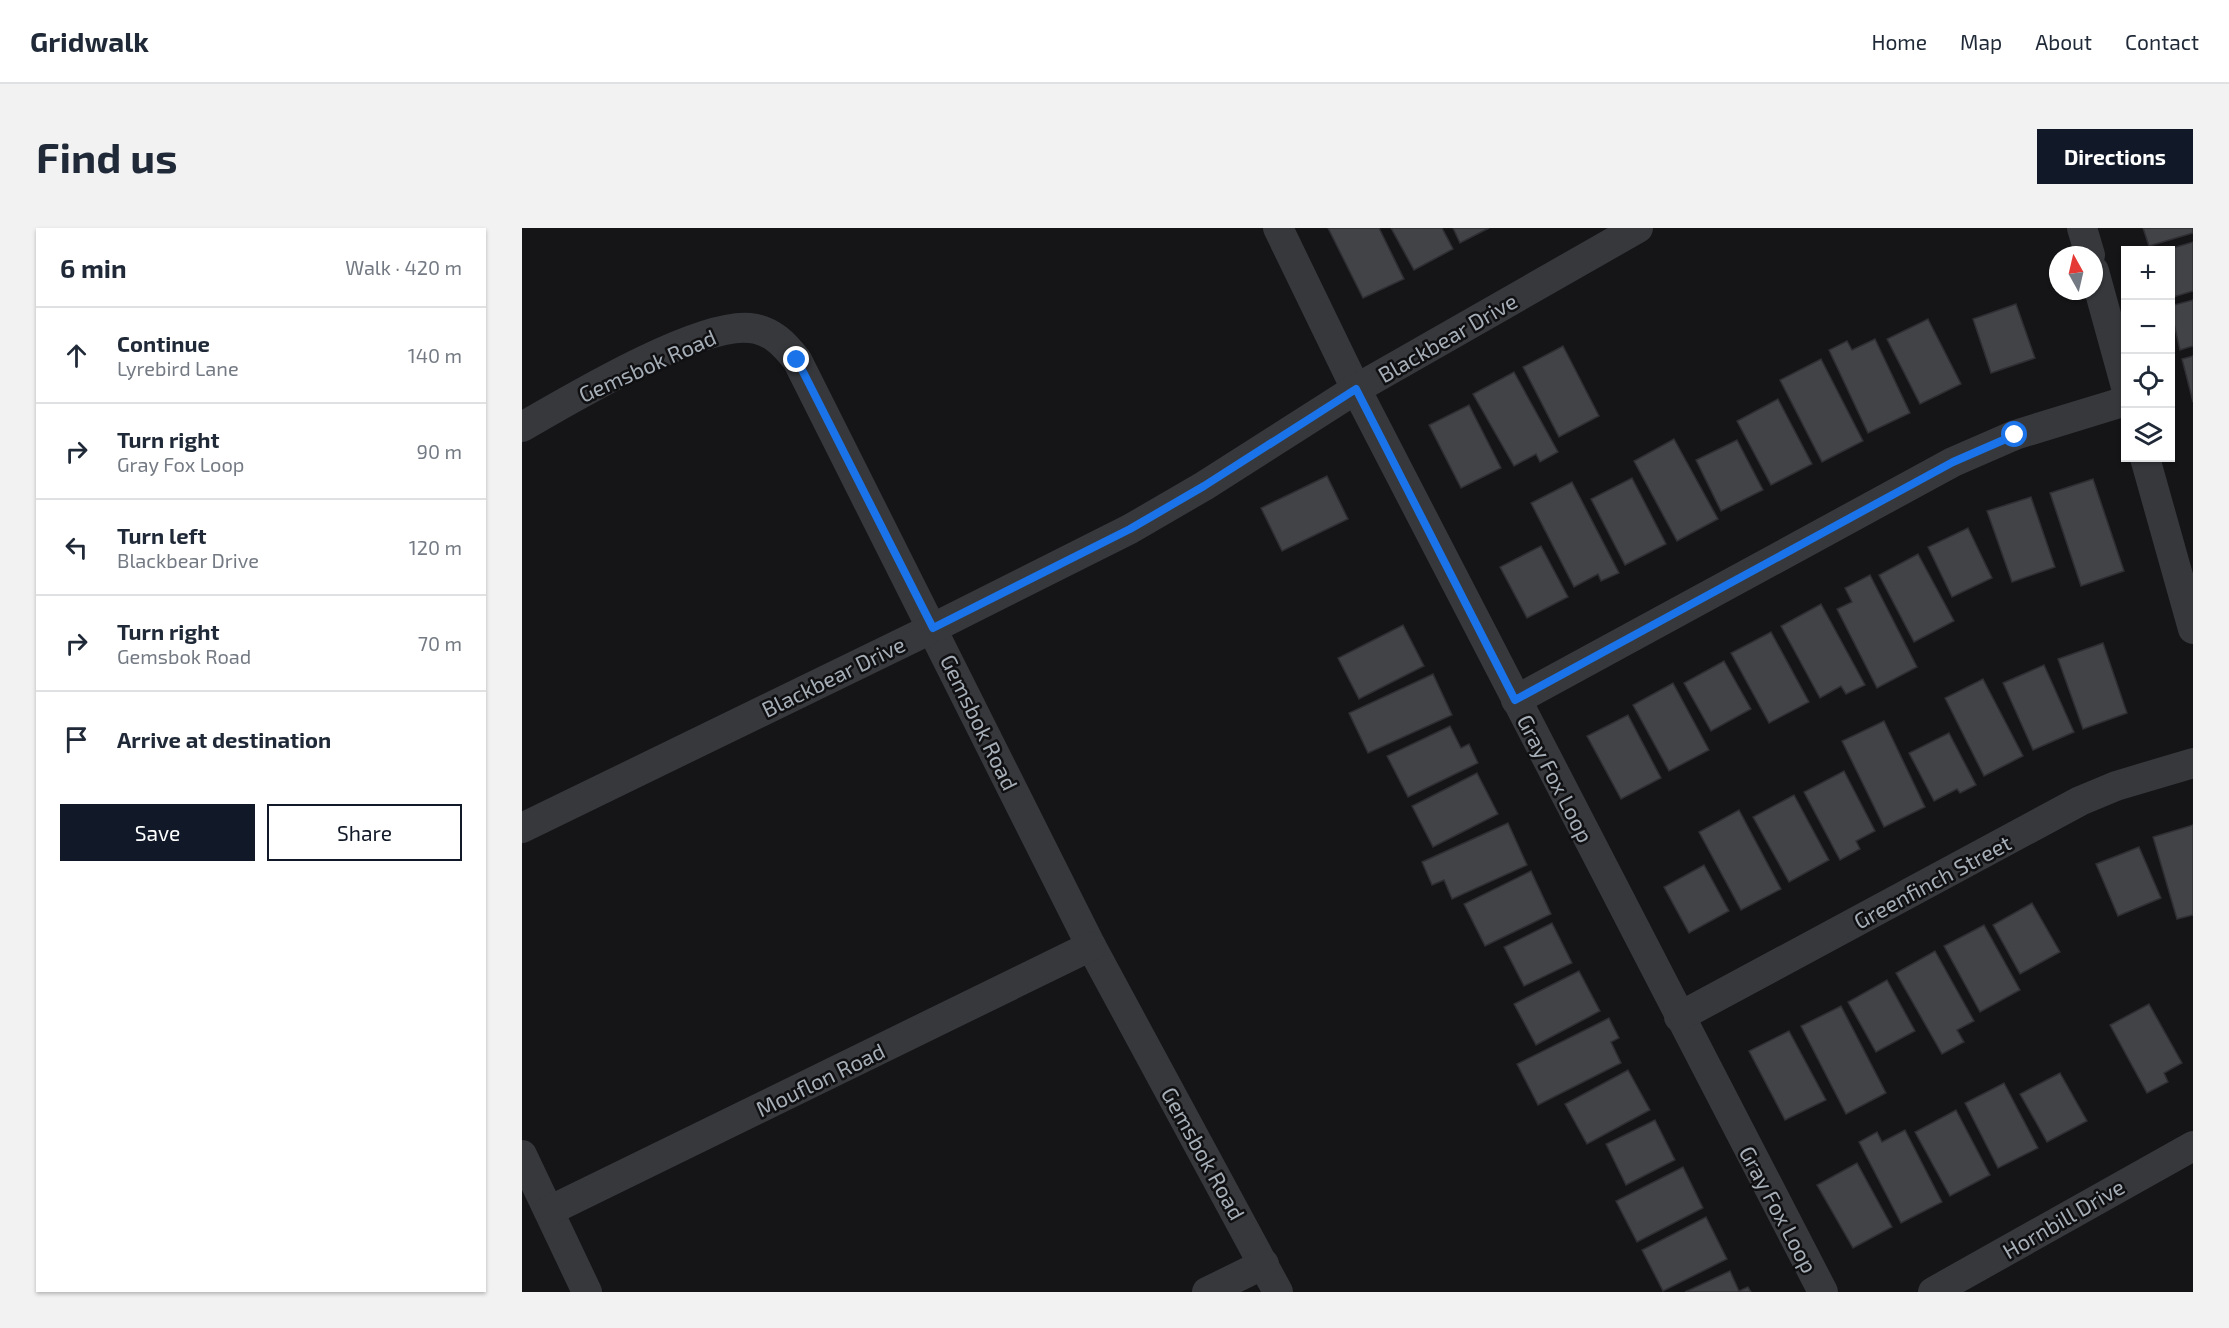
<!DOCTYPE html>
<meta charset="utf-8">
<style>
:root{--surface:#fff;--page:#f2f2f3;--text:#1f2937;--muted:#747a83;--line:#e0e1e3;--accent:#111827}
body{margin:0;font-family:"Exo 2",sans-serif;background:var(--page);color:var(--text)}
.controls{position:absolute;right:18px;top:18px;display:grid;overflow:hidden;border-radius:0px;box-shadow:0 2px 4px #0004}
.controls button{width:54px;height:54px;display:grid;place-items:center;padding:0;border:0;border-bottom:2px solid var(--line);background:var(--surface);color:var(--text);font:30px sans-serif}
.compass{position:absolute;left:1527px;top:18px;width:54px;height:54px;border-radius:50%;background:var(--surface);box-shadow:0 2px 4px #0004;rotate:352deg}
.stop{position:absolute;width:18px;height:18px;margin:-14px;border:4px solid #1a73e8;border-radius:50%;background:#fff}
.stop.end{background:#1a73e8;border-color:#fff;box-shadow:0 2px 6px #0008}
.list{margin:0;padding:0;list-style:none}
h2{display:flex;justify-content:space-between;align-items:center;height:78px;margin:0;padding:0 24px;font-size:26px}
h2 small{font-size:20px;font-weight:400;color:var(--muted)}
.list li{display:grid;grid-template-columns:39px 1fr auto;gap:18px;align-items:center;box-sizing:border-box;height:96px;padding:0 24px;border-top:2px solid var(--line)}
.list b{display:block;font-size:22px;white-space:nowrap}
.list p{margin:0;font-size:20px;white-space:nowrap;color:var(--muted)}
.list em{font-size:20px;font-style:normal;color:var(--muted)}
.actions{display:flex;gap:12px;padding:18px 24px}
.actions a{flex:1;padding:14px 0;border:2px solid var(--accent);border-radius:0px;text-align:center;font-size:21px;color:var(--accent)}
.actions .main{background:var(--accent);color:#fff}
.icon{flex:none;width:33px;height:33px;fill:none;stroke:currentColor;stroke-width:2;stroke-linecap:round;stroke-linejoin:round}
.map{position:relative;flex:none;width:1671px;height:1064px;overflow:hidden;border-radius:0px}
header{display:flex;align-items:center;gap:36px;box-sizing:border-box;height:84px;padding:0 30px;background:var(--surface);border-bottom:2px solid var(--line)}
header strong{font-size:28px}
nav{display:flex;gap:33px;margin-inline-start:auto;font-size:21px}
.intro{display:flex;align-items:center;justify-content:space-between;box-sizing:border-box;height:144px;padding:0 36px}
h1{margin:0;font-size:42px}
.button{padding:15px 27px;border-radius:0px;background:var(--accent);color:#fff;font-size:21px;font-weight:700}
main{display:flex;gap:36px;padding:0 36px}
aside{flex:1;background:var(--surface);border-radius:0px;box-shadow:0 2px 4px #0004}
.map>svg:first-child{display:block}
.building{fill:#414347;stroke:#2f2f33;stroke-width:1.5}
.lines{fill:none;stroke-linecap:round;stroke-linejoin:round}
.street{stroke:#36383c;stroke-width:30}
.route{stroke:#1a73e8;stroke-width:8}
.labels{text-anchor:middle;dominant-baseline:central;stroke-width:5;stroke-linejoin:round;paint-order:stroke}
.street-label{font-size:22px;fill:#a6aeb7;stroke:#101012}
</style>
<header>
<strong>Gridwalk</strong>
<nav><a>Home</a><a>Map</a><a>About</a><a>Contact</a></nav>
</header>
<div class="intro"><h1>Find us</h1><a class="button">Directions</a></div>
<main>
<aside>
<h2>6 min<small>Walk · 420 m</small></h2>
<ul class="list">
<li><svg class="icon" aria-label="ahead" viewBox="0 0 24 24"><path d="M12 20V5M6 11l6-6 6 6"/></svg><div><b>Continue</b><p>Lyrebird Lane</p></div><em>140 m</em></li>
<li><svg class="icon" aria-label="right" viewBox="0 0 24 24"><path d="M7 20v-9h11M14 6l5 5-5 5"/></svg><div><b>Turn right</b><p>Gray Fox Loop</p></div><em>90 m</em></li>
<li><svg class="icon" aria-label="left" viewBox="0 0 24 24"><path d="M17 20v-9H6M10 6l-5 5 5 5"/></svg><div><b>Turn left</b><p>Blackbear Drive</p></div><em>120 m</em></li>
<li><svg class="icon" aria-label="right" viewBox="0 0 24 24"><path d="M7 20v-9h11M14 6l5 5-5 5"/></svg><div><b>Turn right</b><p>Gemsbok Road</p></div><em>70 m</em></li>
<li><svg class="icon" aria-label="arrive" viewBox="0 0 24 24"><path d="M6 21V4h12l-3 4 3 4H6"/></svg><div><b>Arrive at destination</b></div></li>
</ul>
<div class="actions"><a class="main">Save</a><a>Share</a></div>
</aside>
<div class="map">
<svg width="1671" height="1064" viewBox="0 0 1671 1064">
<rect width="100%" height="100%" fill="#151517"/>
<g class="building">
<path d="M 806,0 L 857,0 L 882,51 L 841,70 Z"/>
<path d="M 869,0 L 920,0 L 931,21 L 892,42 Z"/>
<path d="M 931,0 L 967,0 L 938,15 Z"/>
<path d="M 1621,0 L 1671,0 L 1671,5 L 1627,18 Z"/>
<path d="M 1671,14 L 1671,63 L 1648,70 L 1648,22 L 1644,22 Z"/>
<path d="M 1671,72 L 1671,118 L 1658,122 L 1648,78 Z"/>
<path d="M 1494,76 L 1513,130 L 1469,145 L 1451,91 Z"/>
<path d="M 1406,91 L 1439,156 L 1398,176 L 1365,111 Z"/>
<path d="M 1353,111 L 1388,185 L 1346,205 L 1307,122 L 1325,113 L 1330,122 Z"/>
<path d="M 1041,118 L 1077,188 L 1037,209 L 1001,139 Z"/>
<path d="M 1671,128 L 1671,174 L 1660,131 Z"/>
<path d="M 1299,131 L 1341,213 L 1300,234 L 1258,152 Z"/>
<path d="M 992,144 L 1036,224 L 1018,234 L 1014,226 L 992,238 L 951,166 Z"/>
<path d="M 1256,171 L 1290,236 L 1249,257 L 1215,193 Z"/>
<path d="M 947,177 L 979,240 L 939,260 L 907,197 Z"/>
<path d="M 1152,211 L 1196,291 L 1155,313 L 1112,233 Z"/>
<path d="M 1215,212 L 1241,262 L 1199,283 L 1174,232 Z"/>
<path d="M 805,248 L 826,291 L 760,323 L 739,280 Z"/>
<path d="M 1110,250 L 1144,316 L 1103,337 L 1069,271 Z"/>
<path d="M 1571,251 L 1602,343 L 1559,358 L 1528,265 Z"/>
<path d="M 1050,254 L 1097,345 L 1079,353 L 1076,346 L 1052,359 L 1009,275 Z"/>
<path d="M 1509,269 L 1533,339 L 1490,354 L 1465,283 Z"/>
<path d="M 1446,300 L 1470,350 L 1430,369 L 1406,319 Z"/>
<path d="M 1019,318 L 1046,369 L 1005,390 L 978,339 Z"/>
<path d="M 1396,326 L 1432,393 L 1392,414 L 1357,347 Z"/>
<path d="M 1348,347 L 1395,439 L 1355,460 L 1315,381 L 1330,374 L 1323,360 Z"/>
<path d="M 1299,376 L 1343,457 L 1324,466 L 1319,458 L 1298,470 L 1259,398 Z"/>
<path d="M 881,397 L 902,438 L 837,471 L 816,430 Z"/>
<path d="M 1249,404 L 1287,474 L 1247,495 L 1209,425 Z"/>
<path d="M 1581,415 L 1605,485 L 1561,501 L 1536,431 Z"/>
<path d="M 1202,433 L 1229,481 L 1189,503 L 1162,455 Z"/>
<path d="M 1522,437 L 1552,504 L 1511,522 L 1481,455 Z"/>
<path d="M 911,446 L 930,487 L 846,525 L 827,485 Z"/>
<path d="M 1461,451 L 1501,528 L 1462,548 L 1423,470 Z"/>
<path d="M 1151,455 L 1187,522 L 1147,543 L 1111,477 Z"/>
<path d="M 1106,487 L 1139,550 L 1099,571 L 1065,508 Z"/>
<path d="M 1362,493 L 1403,579 L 1362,599 L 1320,513 Z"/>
<path d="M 928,498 L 939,520 L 947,516 L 956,535 L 886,569 L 865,528 Z"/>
<path d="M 1427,505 L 1454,557 L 1438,565 L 1435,561 L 1412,573 L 1387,525 Z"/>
<path d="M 1322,543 L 1353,603 L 1334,613 L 1338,621 L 1318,632 L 1282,564 Z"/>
<path d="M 955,545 L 976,586 L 911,619 L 890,578 Z"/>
<path d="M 1272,567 L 1307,632 L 1267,654 L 1231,589 Z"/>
<path d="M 1217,582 L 1259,661 L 1219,682 L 1177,604 Z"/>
<path d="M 986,595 L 1005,637 L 930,671 L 922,652 L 910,657 L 900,634 Z"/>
<path d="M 1671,597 L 1671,687 L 1655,691 L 1631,609 Z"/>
<path d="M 1617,619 L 1639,670 L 1596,688 L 1574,636 Z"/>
<path d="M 1182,637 L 1207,683 L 1167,705 L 1142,659 Z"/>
<path d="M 1009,643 L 1029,686 L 963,718 L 942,676 Z"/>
<path d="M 1510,675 L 1538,724 L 1498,746 L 1471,697 Z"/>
<path d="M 1030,695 L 1050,735 L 1002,758 L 982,719 Z"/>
<path d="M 1462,697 L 1498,762 L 1458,784 L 1422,718 Z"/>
<path d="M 1413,723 L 1452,793 L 1435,802 L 1442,814 L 1420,826 L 1374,745 Z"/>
<path d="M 1057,743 L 1078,783 L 1014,817 L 992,776 Z"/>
<path d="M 1365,752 L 1393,803 L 1354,824 L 1326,774 Z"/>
<path d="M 1627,776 L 1660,835 L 1642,845 L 1646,854 L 1625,865 L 1588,797 Z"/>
<path d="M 1319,778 L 1364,865 L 1324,886 L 1279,798 Z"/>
<path d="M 1087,790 L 1097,810 L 1089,814 L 1099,835 L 1016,877 L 995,836 Z"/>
<path d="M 1267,803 L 1304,872 L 1263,892 L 1227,823 Z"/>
<path d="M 1106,842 L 1128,882 L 1065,916 L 1043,876 Z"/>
<path d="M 1538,845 L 1565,893 L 1525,914 L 1498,866 Z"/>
<path d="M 1482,855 L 1516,920 L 1476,940 L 1443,875 Z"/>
<path d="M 1434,882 L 1468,947 L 1428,968 L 1393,904 Z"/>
<path d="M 1133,892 L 1153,932 L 1104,957 L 1084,916 Z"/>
<path d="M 1383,902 L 1420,974 L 1379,995 L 1337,914 L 1355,904 L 1360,914 Z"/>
<path d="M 1335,935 L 1370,999 L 1331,1020 L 1295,957 Z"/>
<path d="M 1161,939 L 1181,980 L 1115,1014 L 1094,973 Z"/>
<path d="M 1184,989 L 1205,1031 L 1141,1063 L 1120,1022 Z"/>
<path d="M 1208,1043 L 1217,1063 L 1226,1059 L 1229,1064 L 1163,1064 Z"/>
</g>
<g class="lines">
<g class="street">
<path d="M 756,0 L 834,161 L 1301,1064"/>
<path d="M 1560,0 L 1568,27"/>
<path d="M 1572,43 L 1604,159"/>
<path d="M 0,199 C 47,172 177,94 228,100 C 250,102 263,117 275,132 L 569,718 L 756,1064"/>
<path d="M 1623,230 L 1671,401"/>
<path d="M 994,472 L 1431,234 L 1493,207 L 1604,173"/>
<path d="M 0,600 L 411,400 L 608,301 L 682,258 L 834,161 L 1116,0"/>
<path d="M 1157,789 L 1558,573 L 1594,558 L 1671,535"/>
<path d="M 0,927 L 65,1064"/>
<path d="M 27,983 L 569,718"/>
<path d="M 685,1064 L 742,1036"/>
<path d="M 1411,1064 L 1671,918"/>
</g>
</g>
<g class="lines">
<path class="route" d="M 275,132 L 411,400 L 608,301 L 682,258 L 834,161 L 993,472 L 1431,234 L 1493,207"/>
</g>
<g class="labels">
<g class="street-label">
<text transform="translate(925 109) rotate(-30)">Blackbear Drive</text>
<text transform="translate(125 137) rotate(-24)">Gemsbok Road</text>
<text transform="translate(311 448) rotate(-26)">Blackbear Drive</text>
<text transform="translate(458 494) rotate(64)">Gemsbok Road</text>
<text transform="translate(1034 550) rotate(63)">Gray Fox Loop</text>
<text transform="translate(1410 653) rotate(-28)">Greenfinch Street</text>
<text transform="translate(298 851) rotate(-26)">Mouflon Road</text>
<text transform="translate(682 925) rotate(61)">Gemsbok Road</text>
<text transform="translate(1257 981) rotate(62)">Gray Fox Loop</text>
<text transform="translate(1541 990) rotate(-30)">Hornbill Drive</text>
</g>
</g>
</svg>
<div class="controls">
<button>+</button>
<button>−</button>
<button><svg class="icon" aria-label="locate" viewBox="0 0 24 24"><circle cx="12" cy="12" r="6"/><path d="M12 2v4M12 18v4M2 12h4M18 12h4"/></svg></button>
<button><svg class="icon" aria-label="layers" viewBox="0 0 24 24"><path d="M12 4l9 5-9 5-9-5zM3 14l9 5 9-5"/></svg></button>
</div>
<svg class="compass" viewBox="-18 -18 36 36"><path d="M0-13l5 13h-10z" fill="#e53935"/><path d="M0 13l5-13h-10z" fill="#747a83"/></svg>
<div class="stop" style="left:1493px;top:207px"></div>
<div class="stop end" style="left:275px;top:132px"></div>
</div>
</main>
